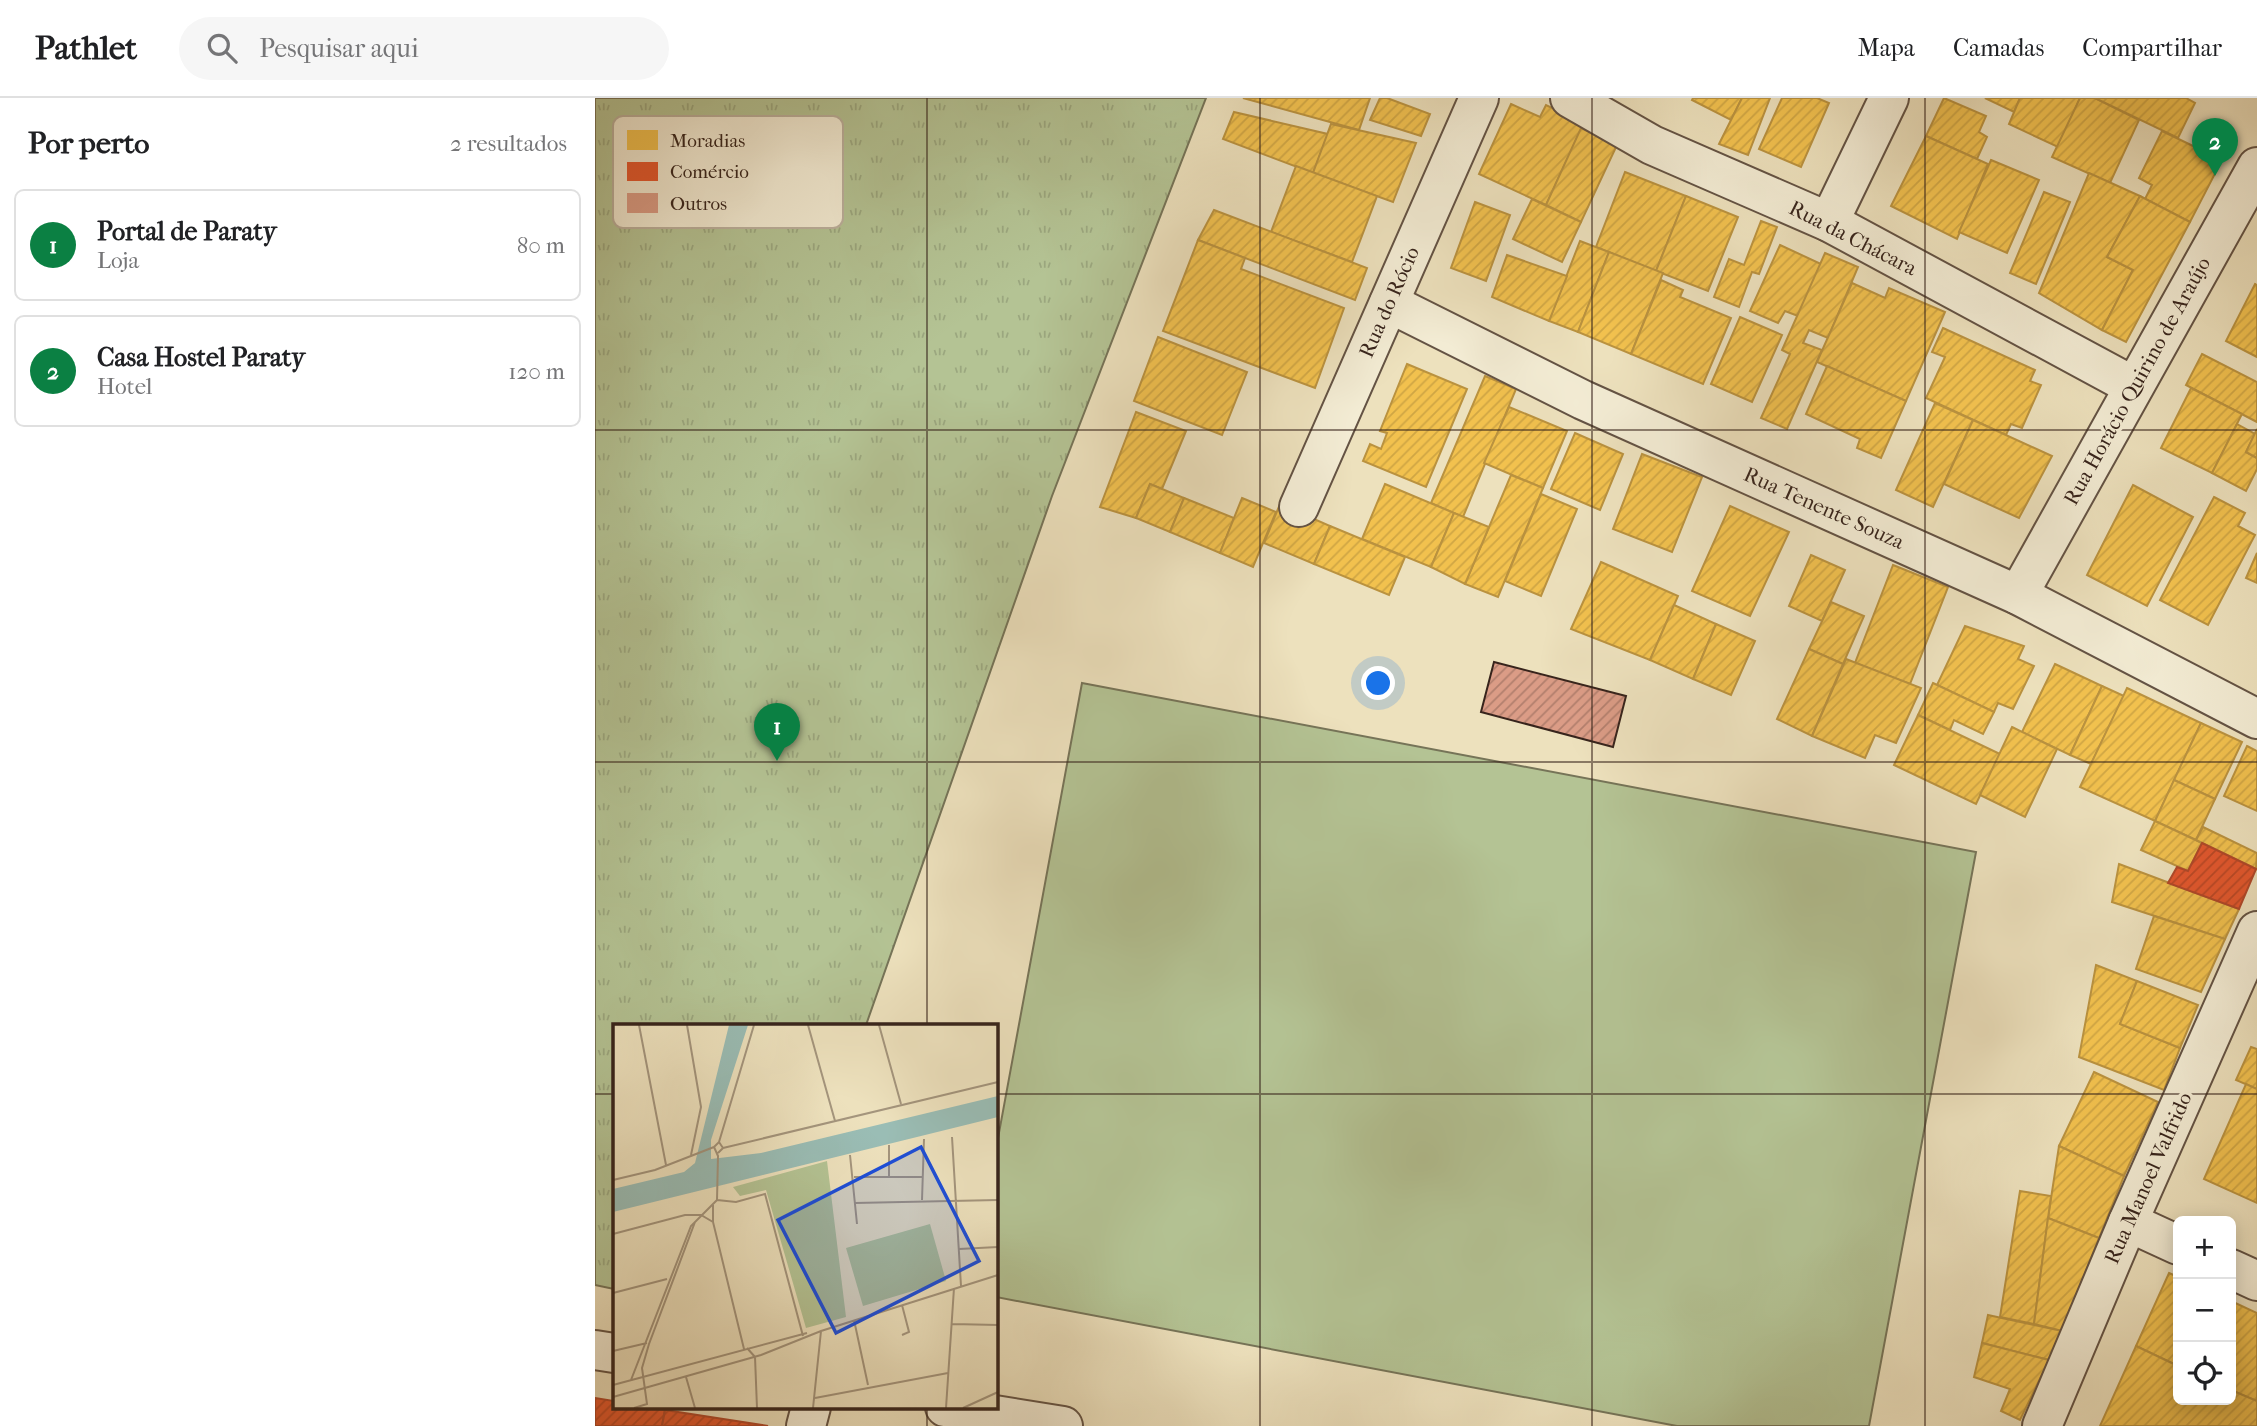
<!DOCTYPE html>
<html lang="pt">
<meta charset="utf-8">
<style>
:root{--surface:#fff;--page:#f6f6f6;--text:#202124;--muted:#757577;--line:#e0e0e0;--accent:#0b8043}
body{margin:0;font-family:"IM FELL French Canon",serif;background:var(--page);color:var(--text)}
.controls{position:absolute;right:21px;bottom:21px;display:grid;overflow:hidden;border-radius:10px;box-shadow:0 4px 18px #0003}
.controls button{width:63px;height:63px;display:grid;place-items:center;padding:0;border:0;border-bottom:2px solid var(--line);background:var(--surface);color:var(--text);font:35px sans-serif}
.you{position:absolute;left:784px;top:586px;width:24px;height:24px;margin:-18px;border:5px solid #fff;border-radius:50%;background:#1a73e8;box-shadow:0 0 0 10px #1a73e833}
.badge{display:grid;place-items:center;width:46px;height:46px;border-radius:50%;background:var(--accent);color:#fff;font-size:23px;font-weight:700}
.pin{position:absolute;translate:-50% -58px;filter:drop-shadow(0 2px 4px #0008)}
.pin::after{content:'';position:absolute;top:37px;width:24px;height:21px;background:inherit;clip-path:polygon(0 0,100% 0,50% 100%)}
.list{margin:0;padding:0;list-style:none}
h2{display:flex;justify-content:space-between;align-items:center;height:91px;margin:0;padding:0 28px;font-size:30px}
h2 small{font-size:23px;font-weight:400;color:var(--muted)}
.list li{display:grid;grid-template-columns:46px 1fr auto;gap:21px;align-items:center;box-sizing:border-box;height:112px;margin:0 14px 14px;padding:0 14px;border:2px solid var(--line);border-radius:10px}
.list b{display:block;font-size:26px;white-space:nowrap}
.list p{margin:0;font-size:23px;white-space:nowrap;color:var(--muted)}
.list em{font-size:23px;font-style:normal;color:var(--muted)}
.icon{flex:none;width:38px;height:38px;fill:none;stroke:currentColor;stroke-width:2;stroke-linecap:round;stroke-linejoin:round}
.map{position:relative;flex:none;width:1662px;height:1328px;overflow:hidden}
header{display:flex;align-items:center;gap:42px;box-sizing:border-box;height:98px;padding:0 35px;background:var(--surface);border-bottom:2px solid var(--line)}
header strong{font-size:33px}
nav{display:flex;gap:38px;margin-inline-start:auto;font-size:24px}
.search{width:490px;height:63px;background:var(--page);display:flex;align-items:center;gap:18px;box-sizing:border-box;padding:0 24px;border-radius:38px;color:var(--muted);font-size:26px}
main{display:flex}
aside{flex:1;background:var(--surface)}
.map>svg:first-child{display:block}
.grass{fill:url(#grass-tufts);stroke:#767458;stroke-width:2}
.pitch{fill:#b4c394;stroke:#767458;stroke-width:2}
.homes{fill:url(#homes-hatch);stroke:#ba923f;stroke-width:2}
.shops{fill:url(#shops-hatch);stroke:#b04829;stroke-width:2}
.building{fill:url(#building-hatch);stroke:#37241c;stroke-width:2}
.lines{fill:none;stroke-linecap:round;stroke-linejoin:round}
.minor-casing{stroke:#645344;stroke-width:42}
.tertiary-casing{stroke:#645344;stroke-width:42}
.minor{stroke:#f3ecd4;stroke-width:38}
.tertiary{stroke:#f3ecd4;stroke-width:38}
.grid{fill:none;stroke:#37241c;stroke-width:2;stroke-opacity:0.55}
.labels{text-anchor:middle;dominant-baseline:central;stroke-width:7;stroke-linejoin:round;paint-order:stroke}
.street-label{font-size:21px;fill:#37241c;stroke:#f3ecd4}
.inset-road{fill:none;stroke:#a4957d;stroke-width:2}
.view{fill:#1d4ed8;fill-opacity:0.15;stroke:#1d4ed8;stroke-width:3.5}
.inset-edge{fill:none;stroke:#37241c;stroke-width:3.5}
.key{fill:#f3ecd4;stroke:#bbb09d;stroke-width:2}
.key-label{font-size:19px;fill:#37241c}
</style>
<header>
<strong>Pathlet</strong>
<div class="search"><svg class="icon" aria-label="search" viewBox="0 0 24 24"><circle cx="10" cy="10" r="6"/><path d="M15 15l6 6"/></svg>Pesquisar aqui</div>
<nav><a>Mapa</a><a>Camadas</a><a>Compartilhar</a></nav>
</header>
<main>
<aside>
<h2>Por perto<small>2 resultados</small></h2>
<ul class="list">
<li><span class="badge">1</span><div><b>Portal de Paraty</b><p>Loja</p></div><em>80 m</em></li>
<li><span class="badge">2</span><div><b>Casa Hostel Paraty</b><p>Hotel</p></div><em>120 m</em></li>
</ul>
</aside>
<div class="map">
<svg width="1662" height="1328" viewBox="0 0 1662 1328">
<defs>
<pattern id="grass-tufts" width="24" height="20" patternUnits="userSpaceOnUse" patternTransform="scale(1.75)"><rect width="24" height="20" fill="#b4c394"/><path d="M3 7l-1-3M5 7V3M7 7l1-3M15 17l-1-3M17 17v-4M19 17l1-3" fill="none" stroke="#9ba77f"/></pattern>
<pattern id="homes-hatch" width="6" height="6" patternUnits="userSpaceOnUse" patternTransform="scale(1.75)"><rect width="6" height="6" fill="#f2c14e"/><path d="M-1 1l2-2M0 6l6-6M5 7l2-2" fill="none" stroke="#d0a644"/></pattern>
<pattern id="shops-hatch" width="6" height="6" patternUnits="userSpaceOnUse" patternTransform="scale(1.75)"><rect width="6" height="6" fill="#e4572e"/><path d="M-1 1l2-2M0 6l6-6M5 7l2-2" fill="none" stroke="#ba4826"/></pattern>
<pattern id="building-hatch" width="6" height="6" patternUnits="userSpaceOnUse" patternTransform="scale(1.75)"><rect width="6" height="6" fill="#db9c86"/><path d="M-1 1l2-2M0 6l6-6M5 7l2-2" fill="none" stroke="#b27f6d"/></pattern>
</defs>
<rect width="100%" height="100%" fill="#ede1bd"/>
<filter id="stains"><feTurbulence type="fractalNoise" baseFrequency=".00286" numOctaves="4"/><feColorMatrix values="0 0 0 0 .2 0 0 0 0 .09 0 0 0 0 .02 0 0 0 .5 -.17"/></filter>
<radialGradient id="worn" r=".72"><stop offset=".6" stop-color="#630" stop-opacity="0"/><stop offset="1" stop-color="#630" stop-opacity=".3"/></radialGradient>
<path class="grass" d="M 0,0 L 611,0 L 457,398 L 271,927 L 19,927 L 19,1191 L 0,1187 Z"/>
<path class="pitch" d="M 487,585 L 1381,754 L 1274,1328 L 1082,1328 L 401,1199 L 401,1051 Z"/>
<g class="homes">
<path d="M 648,0 L 775,0 L 764,32 Z"/>
<path d="M 785,0 L 792,0 L 835,16 L 826,38 L 775,22 Z"/>
<path d="M 1098,0 L 1147,0 L 1136,22 L 1097,2 Z"/>
<path d="M 1147,0 L 1175,0 L 1153,57 L 1124,46 Z"/>
<path d="M 1187,0 L 1222,0 L 1234,5 L 1206,69 L 1164,51 Z"/>
<path d="M 1349,0 L 1391,18 L 1384,34 L 1392,39 L 1382,61 L 1331,38 Z"/>
<path d="M 1390,0 L 1425,0 L 1419,14 Z"/>
<path d="M 1425,0 L 1485,0 L 1463,49 L 1414,26 Z"/>
<path d="M 1485,0 L 1500,0 L 1544,22 L 1515,85 L 1457,59 Z"/>
<path d="M 1500,0 L 1591,0 L 1600,5 L 1583,40 Z"/>
<path d="M 916,6 L 945,19 L 951,7 L 989,25 L 951,107 L 884,76 Z"/>
<path d="M 639,14 L 733,36 L 718,75 L 628,41 Z"/>
<path d="M 736,26 L 821,45 L 798,104 L 718,75 Z"/>
<path d="M 986,30 L 1022,47 L 986,124 L 951,107 Z"/>
<path d="M 1567,33 L 1627,62 L 1595,124 L 1550,101 L 1557,87 L 1544,80 Z"/>
<path d="M 1331,38 L 1393,66 L 1362,141 L 1296,108 Z"/>
<path d="M 1396,62 L 1444,82 L 1412,155 L 1364,134 Z"/>
<path d="M 701,68 L 782,98 L 757,164 L 676,134 Z"/>
<path d="M 1030,74 L 1091,98 L 1061,173 L 1001,149 Z"/>
<path d="M 1494,75 L 1545,98 L 1512,159 L 1538,172 L 1507,232 L 1444,195 Z"/>
<path d="M 1449,94 L 1475,104 L 1441,186 L 1415,175 Z"/>
<path d="M 1091,98 L 1143,119 L 1113,193 L 1061,173 Z"/>
<path d="M 1545,98 L 1595,124 L 1531,244 L 1507,232 L 1538,172 L 1512,159 Z"/>
<path d="M 937,101 L 986,124 L 967,164 L 918,141 Z"/>
<path d="M 880,104 L 915,117 L 891,183 L 856,170 Z"/>
<path d="M 619,112 L 772,170 L 760,202 L 603,142 Z"/>
<path d="M 1166,123 L 1182,129 L 1164,176 L 1157,174 L 1144,209 L 1119,199 L 1134,161 L 1149,167 Z"/>
<path d="M 603,142 L 650,160 L 646,171 L 749,210 L 720,290 L 568,233 Z"/>
<path d="M 985,143 L 1014,154 L 983,234 L 954,223 Z"/>
<path d="M 1185,147 L 1226,166 L 1203,218 L 1190,213 L 1183,225 L 1155,213 Z"/>
<path d="M 1014,154 L 1068,175 L 1036,256 L 983,234 Z"/>
<path d="M 1230,155 L 1263,169 L 1233,240 L 1214,232 L 1208,245 L 1227,252 L 1192,331 L 1166,320 L 1195,256 L 1187,252 Z"/>
<path d="M 912,157 L 972,178 L 954,223 L 897,199 Z"/>
<path d="M 1066,182 L 1088,192 L 1085,199 L 1136,220 L 1108,286 L 1036,256 Z"/>
<path d="M 1257,185 L 1290,200 L 1294,190 L 1350,214 L 1311,303 L 1222,264 Z"/>
<path d="M 1660,186 L 1662,187 L 1662,259 L 1631,243 Z"/>
<path d="M 1145,219 L 1187,237 L 1157,304 L 1116,286 Z"/>
<path d="M 1348,230 L 1440,272 L 1435,283 L 1446,287 L 1427,330 L 1416,326 L 1411,337 L 1331,300 L 1350,259 L 1337,254 Z"/>
<path d="M 563,239 L 652,274 L 627,337 L 539,303 Z"/>
<path d="M 1607,256 L 1662,284 L 1662,324 L 1591,287 Z"/>
<path d="M 812,266 L 872,291 L 831,389 L 768,363 L 775,346 L 786,351 L 792,335 L 785,333 Z"/>
<path d="M 1232,268 L 1311,303 L 1286,360 L 1262,350 L 1265,341 L 1211,316 Z"/>
<path d="M 890,278 L 921,291 L 868,419 L 836,405 Z"/>
<path d="M 1596,290 L 1647,316 L 1617,375 L 1566,350 Z"/>
<path d="M 1340,305 L 1378,322 L 1338,409 L 1301,392 Z"/>
<path d="M 914,309 L 972,333 L 948,390 L 889,365 Z"/>
<path d="M 541,314 L 591,333 L 567,391 L 555,386 L 541,420 L 505,409 Z"/>
<path d="M 1378,322 L 1457,358 L 1424,420 L 1349,386 Z"/>
<path d="M 1642,326 L 1660,336 L 1651,354 L 1662,360 L 1662,371 L 1651,393 L 1617,375 Z"/>
<path d="M 1662,331 L 1662,360 L 1651,354 Z"/>
<path d="M 980,335 L 1028,356 L 1005,412 L 956,391 Z"/>
<path d="M 1047,356 L 1107,379 L 1077,454 L 1018,431 Z"/>
<path d="M 916,377 L 948,390 L 903,499 L 870,486 Z"/>
<path d="M 555,386 L 589,400 L 575,434 L 541,420 Z"/>
<path d="M 790,386 L 859,415 L 836,469 L 767,441 Z"/>
<path d="M 1538,387 L 1598,419 L 1552,508 L 1492,477 Z"/>
<path d="M 946,396 L 982,411 L 946,498 L 910,483 Z"/>
<path d="M 1619,399 L 1650,415 L 1643,428 L 1660,437 L 1613,527 L 1565,502 Z"/>
<path d="M 589,400 L 639,420 L 625,455 L 575,434 Z"/>
<path d="M 647,400 L 681,414 L 658,469 L 625,455 Z"/>
<path d="M 685,406 L 735,428 L 719,466 L 669,445 Z"/>
<path d="M 1135,408 L 1194,434 L 1155,518 L 1097,493 Z"/>
<path d="M 859,415 L 894,429 L 870,486 L 836,469 Z"/>
<path d="M 735,428 L 810,459 L 794,497 L 719,466 Z"/>
<path d="M 1662,455 L 1662,485 L 1651,480 Z"/>
<path d="M 1216,457 L 1250,472 L 1227,523 L 1194,508 Z"/>
<path d="M 1006,464 L 1083,498 L 1055,562 L 976,531 Z"/>
<path d="M 1298,467 L 1353,489 L 1315,586 L 1260,565 Z"/>
<path d="M 1236,504 L 1269,518 L 1248,566 L 1214,551 Z"/>
<path d="M 1079,507 L 1121,526 L 1098,581 L 1055,562 Z"/>
<path d="M 1121,526 L 1160,543 L 1136,597 L 1098,581 Z"/>
<path d="M 1370,528 L 1429,548 L 1423,561 L 1439,568 L 1418,611 L 1403,605 L 1399,614 L 1342,587 Z"/>
<path d="M 1214,551 L 1248,566 L 1217,638 L 1182,621 Z"/>
<path d="M 1251,561 L 1326,590 L 1301,645 L 1280,637 L 1270,660 L 1217,638 Z"/>
<path d="M 1460,566 L 1507,588 L 1475,657 L 1427,634 Z"/>
<path d="M 1338,585 L 1399,614 L 1388,636 L 1359,622 L 1355,632 L 1323,617 Z"/>
<path d="M 1507,588 L 1529,598 L 1496,666 L 1475,657 Z"/>
<path d="M 1532,590 L 1606,625 L 1560,723 L 1485,689 Z"/>
<path d="M 1323,617 L 1405,656 L 1381,706 L 1299,667 Z"/>
<path d="M 1606,625 L 1647,644 L 1620,701 L 1579,682 Z"/>
<path d="M 1417,629 L 1462,651 L 1430,719 L 1385,697 Z"/>
<path d="M 1652,648 L 1662,653 L 1662,713 L 1629,698 Z"/>
<path d="M 1579,682 L 1620,701 L 1601,742 L 1560,723 Z"/>
<path d="M 1560,723 L 1607,745 L 1593,773 L 1546,752 Z"/>
<path d="M 1608,729 L 1662,755 L 1661,771 L 1601,742 Z"/>
<path d="M 1524,766 L 1644,811 L 1630,841 L 1517,804 Z"/>
<path d="M 1559,818 L 1630,841 L 1606,894 L 1541,871 Z"/>
<path d="M 1501,867 L 1542,883 L 1525,926 L 1585,950 L 1569,992 L 1484,959 Z"/>
<path d="M 1542,883 L 1603,907 L 1585,950 L 1525,926 Z"/>
<path d="M 1656,949 L 1662,951 L 1662,991 L 1641,982 Z"/>
<path d="M 1499,974 L 1563,1004 L 1529,1078 L 1464,1048 Z"/>
<path d="M 1651,986 L 1662,991 L 1662,1105 L 1609,1081 Z"/>
<path d="M 1464,1048 L 1529,1078 L 1504,1140 L 1453,1120 Z"/>
<path d="M 1425,1093 L 1456,1098 L 1439,1226 L 1405,1219 Z"/>
<path d="M 1453,1120 L 1504,1140 L 1467,1233 L 1439,1226 Z"/>
<path d="M 1574,1175 L 1583,1179 L 1583,1268 L 1541,1248 Z"/>
<path d="M 1636,1203 L 1662,1215 L 1662,1303 L 1636,1292 Z"/>
<path d="M 1393,1217 L 1467,1233 L 1454,1262 L 1387,1245 Z"/>
<path d="M 1387,1245 L 1454,1262 L 1425,1322 L 1406,1313 L 1415,1291 L 1379,1279 Z"/>
<path d="M 1541,1248 L 1583,1268 L 1583,1302 L 1636,1302 L 1636,1292 L 1662,1303 L 1662,1328 L 1505,1328 Z"/>
</g>
<g class="shops">
<path d="M 1607,745 L 1661,771 L 1644,811 L 1573,785 L 1582,769 L 1593,773 Z"/>
<path d="M 0,1300 L 19,1303 L 19,1309 L 53,1309 L 70,1312 L 67,1328 L 0,1328 Z"/>
<path d="M 70,1312 L 173,1328 L 67,1328 Z"/>
</g>
<path class="building" d="M 899,564 L 1031,598 L 1018,649 L 886,614 Z"/>
<g class="lines">
<g class="minor-casing">
<g id="minor">
<path d="M 975,0 L 1057,47 L 1234,124 L 1538,288"/>
<path d="M 1234,124 L 1294,0"/>
<path d="M 794,205 L 988,302 L 1423,497 L 1662,621"/>
<path d="M 704,409 L 884,0"/>
<path d="M 1423,497 L 1662,69"/>
<path d="M 1533,1124 L 1583,1147"/>
<path d="M 1636,1171 L 1662,1183"/>
<path d="M 211,1328 L 216,1309"/>
<path d="M 1447,1328 L 1533,1124 L 1662,833"/>
</g>
</g>
<g class="tertiary-casing">
<g id="tertiary">
<path d="M 0,1252 L 19,1255"/>
<path d="M 350,1309 L 468,1328"/>
</g>
</g>
<use href="#minor" class="minor"/>
<use href="#tertiary" class="tertiary"/>
</g>
<path class="grid" d="M 332,0 L 332,927M 665,0 L 665,1328M 997,0 L 997,1328M 1330,0 L 1330,1328M 0,332 L 1662,332M 0,664 L 1662,664M 0,996 L 19,996M 401,996 L 1662,996M 332,1309 L 332,1328"/>
<g class="labels">
<g class="street-label">
<text transform="translate(1258 140) rotate(27)">Rua da Chácara</text>
<text transform="translate(794 204) rotate(-66)">Rua do Rócio</text>
<text transform="translate(1542 283) rotate(-61)">Rua Horácio Quirino de Araújo</text>
<text transform="translate(1229 410) rotate(24)">Rua Tenente Souza</text>
<text transform="translate(1553 1080) rotate(-66)">Rua Manoel Valfrido</text>
</g>
</g>
<g transform="translate(18 926)">
<rect width="385" height="385" fill="#ede1bd"/>
<path d="M 214,137 L 233,293 L 193,304 L 153,166 L 127,172 L 120,163 Z" fill="#b4c394"/>
<path d="M 317,200 L 333,257 L 250,282 L 233,224 Z" fill="#b4c394"/>
<path d="M 116,1 L 135,1 L 98,116 L 98,135 L 148,129 L 385,72 L 385,93 L 0,188 L 0,165 L 71,148 L 82,139 Z" fill="#9abdb5"/>
<path class="inset-road" d="M 26,1 L 53,141M 74,1 L 88,83 L 78,131M 195,1 L 222,97M 266,1 L 288,80M 339,113 L 348,262M 106,118 L 141,1M 276,121 L 276,152M 110,124 L 385,58M 237,131 L 244,200M 241,153 L 310,153M 0,156 L 42,146 L 101,123M 104,176 L 123,178 L 152,170 L 190,312M 309,176 L 311,115M 242,179 L 385,176M 100,181 L 100,198 L 131,325M 0,210 L 72,191 L 88,191 L 100,198M 346,225 L 385,223M 0,269 L 54,255M 289,281 L 296,308 L 289,311M 241,296 L 255,361M 339,300 L 385,301M 134,324 L 142,333 L 144,384M 0,327 L 34,319M 73,353 L 82,384M 18,356 L 78,202 L 104,176 L 105,132 L 101,123 L 106,118 L 110,124 L 105,129M 0,361 L 194,309M 0,373 L 148,331 L 208,307 L 385,251M 202,374 L 335,349M 21,384 L 34,380 L 29,344 L 36,320 L 82,198M 200,384 L 208,307M 333,384 L 341,264M 350,384 L 385,368"/>
<path class="view" d="M 308,123 L 366,237 L 223,309 L 165,196 Z"/>
<rect width="385" height="385" class="inset-edge"/>
</g>
<rect x="18" y="18" width="230" height="112" rx="10" class="key"/>
<rect x="32" y="32" width="31" height="20" fill="#f2c14e"/>
<rect x="32" y="64" width="31" height="19" fill="#e4572e"/>
<rect x="32" y="95" width="31" height="20" fill="#db9c86"/>
<g class="key-label">
<text x="75" y="49">Moradias</text>
<text x="75" y="80">Comércio</text>
<text x="75" y="112">Outros</text>
</g>
<rect width="100%" height="100%" filter="url(#stains)"/>
<rect width="100%" height="100%" fill="url(#worn)"/>
</svg>
<div class="controls">
<button>+</button>
<button>−</button>
<button><svg class="icon" aria-label="locate" viewBox="0 0 24 24"><circle cx="12" cy="12" r="6"/><path d="M12 2v4M12 18v4M2 12h4M18 12h4"/></svg></button>
</div>
<div class="you"></div>
<div class="pin badge" style="left:182px;top:663px">1</div>
<div class="pin badge" style="left:1620px;top:78px">2</div>
</div>
</main>
